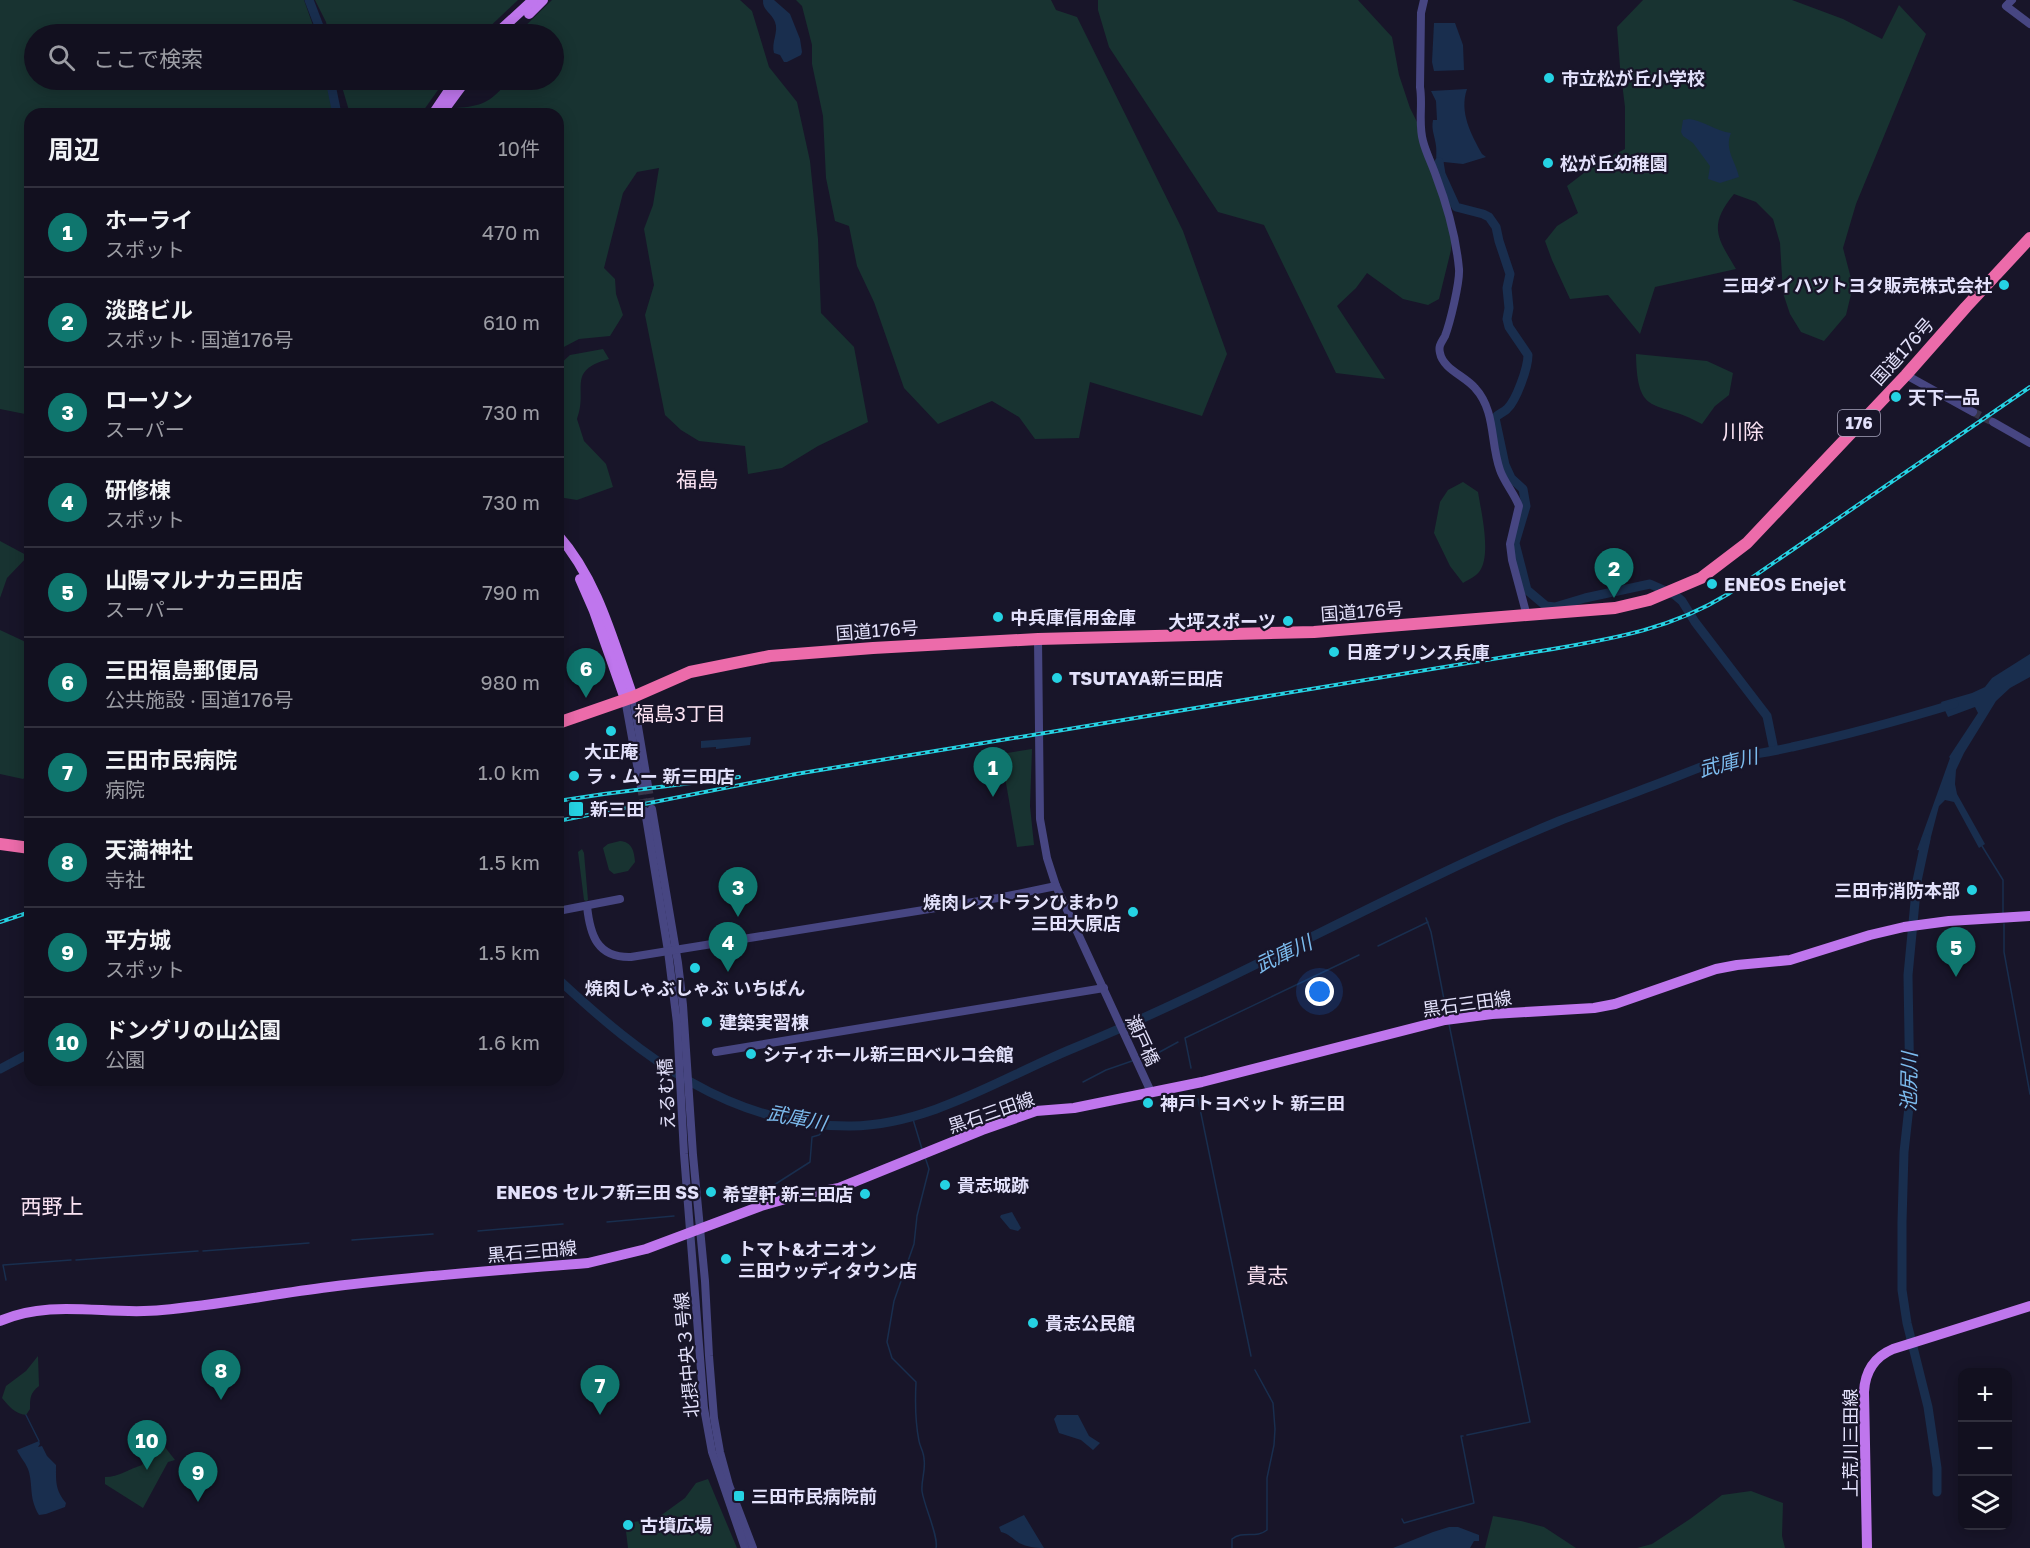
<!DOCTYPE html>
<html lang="ja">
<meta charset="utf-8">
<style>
:root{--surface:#12101f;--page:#1f1e2c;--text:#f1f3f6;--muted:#9c9da4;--line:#31303d;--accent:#0f766e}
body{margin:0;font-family:"Golos Text","Noto Sans JP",sans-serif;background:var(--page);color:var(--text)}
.controls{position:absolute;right:18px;bottom:18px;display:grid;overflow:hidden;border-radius:12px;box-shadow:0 3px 15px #0003}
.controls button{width:54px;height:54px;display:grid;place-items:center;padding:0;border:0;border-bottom:2px solid var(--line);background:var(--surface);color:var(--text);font:30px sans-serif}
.you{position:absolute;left:1320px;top:992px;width:21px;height:21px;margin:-15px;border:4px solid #fff;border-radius:50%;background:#1a73e8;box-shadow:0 0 0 9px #1a73e833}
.badge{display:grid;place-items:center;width:39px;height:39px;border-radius:50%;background:var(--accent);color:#fff;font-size:20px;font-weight:700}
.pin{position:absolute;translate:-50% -50px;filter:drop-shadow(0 2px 3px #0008)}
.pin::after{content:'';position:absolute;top:32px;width:21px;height:18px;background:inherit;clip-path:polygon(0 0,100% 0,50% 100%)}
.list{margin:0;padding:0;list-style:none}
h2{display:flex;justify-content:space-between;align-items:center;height:78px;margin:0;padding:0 24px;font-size:26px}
h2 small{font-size:20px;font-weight:400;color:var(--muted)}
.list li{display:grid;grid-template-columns:39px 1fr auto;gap:18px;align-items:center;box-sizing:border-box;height:90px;padding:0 24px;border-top:2px solid var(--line)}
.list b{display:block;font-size:22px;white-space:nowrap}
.list p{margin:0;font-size:20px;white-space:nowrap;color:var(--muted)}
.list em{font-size:20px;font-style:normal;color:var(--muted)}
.icon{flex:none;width:33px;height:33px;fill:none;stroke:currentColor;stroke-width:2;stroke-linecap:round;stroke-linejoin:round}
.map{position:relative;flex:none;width:2030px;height:1548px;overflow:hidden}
.search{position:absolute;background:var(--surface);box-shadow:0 3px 15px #0003;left:24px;top:24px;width:540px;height:66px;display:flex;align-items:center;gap:15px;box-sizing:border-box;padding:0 21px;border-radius:33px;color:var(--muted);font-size:22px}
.panel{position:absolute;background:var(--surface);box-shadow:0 3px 15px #0003;left:24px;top:108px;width:540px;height:978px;border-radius:18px}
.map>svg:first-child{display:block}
.green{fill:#183331}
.water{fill:#192e4e}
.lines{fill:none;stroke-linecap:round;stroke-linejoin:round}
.stream{stroke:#192e4e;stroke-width:1.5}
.river{stroke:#192e4e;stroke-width:9}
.minor-tunnel{stroke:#363448;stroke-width:8;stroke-dasharray:8 4;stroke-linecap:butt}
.minor{stroke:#474682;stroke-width:8}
.major{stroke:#bf76ed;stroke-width:10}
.highway{stroke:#ec6baa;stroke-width:12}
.rail-casing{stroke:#25d2e3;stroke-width:4}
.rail{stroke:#181529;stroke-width:1.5;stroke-dasharray:4.5;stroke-linecap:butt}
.poi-dot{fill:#25d2e3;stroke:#181529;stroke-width:2}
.labels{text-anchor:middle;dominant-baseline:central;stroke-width:4.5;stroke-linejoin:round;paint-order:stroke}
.shield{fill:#181529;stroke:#a6a4bc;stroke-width:1.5}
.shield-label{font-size:16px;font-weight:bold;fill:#e3e1fb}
.poi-label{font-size:18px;font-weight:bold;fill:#e3e1fb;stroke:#181529;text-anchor:start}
.street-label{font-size:18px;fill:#e3e1fb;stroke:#181529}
.neighbourhood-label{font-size:20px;fill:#fbe3f3;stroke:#181529}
.water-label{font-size:20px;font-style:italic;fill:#7cbbee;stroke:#181529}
.quarter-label{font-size:21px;fill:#fbe3f3;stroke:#181529}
</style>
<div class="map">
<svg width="2030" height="1548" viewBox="0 0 2030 1548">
<rect width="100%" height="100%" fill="#181529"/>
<g class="green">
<path d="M 0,0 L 304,0 L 316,34 L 34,34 L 34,80 L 328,80 L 334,110 L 332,114 L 30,114 L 30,415 L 0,409 Z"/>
<path d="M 315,0 L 518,0 L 482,34 L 329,34 L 326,22 Z"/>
<path d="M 552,0 L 740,0 L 752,11 L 769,67 L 797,102 L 810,161 L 818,239 L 821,313 L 854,347 L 868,422 L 818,446 L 782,468 L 748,474 L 745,446 L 699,441 L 681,430 L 665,415 L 645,315 L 654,285 L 644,229 L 653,205 L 659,168 L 637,172 L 623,193 L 604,268 L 615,279 L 616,294 L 623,315 L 610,336 L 579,339 L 560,349 L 558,344 L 558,114 L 452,114 L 456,108 C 482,106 489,103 507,83 L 504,80 L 554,80 L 554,34 L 517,34 Z"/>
<path d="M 796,0 L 1051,0 L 1056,10 L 1077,17 L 1183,231 L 1227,354 L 1202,416 L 1090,382 L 1079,438 L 1035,439 L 1019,417 L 992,401 L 938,424 L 904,388 L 874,302 L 857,266 L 849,226 L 835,221 L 826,178 L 823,116 L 812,64 L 812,45 L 802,6 Z"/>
<path d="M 1098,0 L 1358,0 L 1392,37 L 1399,75 L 1410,108 L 1425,138 L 1451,202 L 1451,250 L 1439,299 L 1428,305 L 1403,299 L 1367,273 L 1356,288 L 1337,306 L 1385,379 L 1336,373 L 1264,225 L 1218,212 L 1109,47 L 1098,10 Z"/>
<path d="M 1643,0 L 1792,0 L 1843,19 L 1882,39 L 1899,5 L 1926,34 L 1856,204 L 1843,248 L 1853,286 L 1846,315 L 1824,341 L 1801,332 L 1790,314 L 1783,293 L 1780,243 L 1773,219 L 1756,202 L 1734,194 C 1708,226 1717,237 1736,269 L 1655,287 L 1640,334 L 1608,295 L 1570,299 L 1552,260 L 1545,241 L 1557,226 L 1578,213 L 1567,186 L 1593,166 L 1625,149 L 1625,107 L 1620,67 L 1617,27 Z"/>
<path d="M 340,80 L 445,80 L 421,114 L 350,114 Z"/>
<path d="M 603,349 L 609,359 C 565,371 589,389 577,419 L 584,441 L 606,464 L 613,487 L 577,500 L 558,497 L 558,366 L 570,355 Z"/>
<path d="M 1636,354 L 1707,361 L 1733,373 L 1729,395 L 1715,406 L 1702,424 C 1656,398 1637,420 1636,354 Z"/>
<path d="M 1463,482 L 1478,492 C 1481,511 1492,556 1479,572 C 1476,576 1468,580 1463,583 L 1450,566 L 1434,533 L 1440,502 L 1448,490 Z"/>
<path d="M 0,541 L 28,556 L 7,578 L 0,598 Z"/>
<path d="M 0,630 L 30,644 L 30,773 L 23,779 L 0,774 Z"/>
<path d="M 1032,749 L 1030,806 L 1034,845 L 1017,847 L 1001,754 Z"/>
<path d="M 620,841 C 632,842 634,851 635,862 L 628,871 L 614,874 L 609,870 L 603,848 L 608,844 Z"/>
<path d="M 582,849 L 584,853 L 588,900 L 586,901 L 584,900 L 578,852 Z"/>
<path d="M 38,1356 L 39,1386 C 30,1393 30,1398 30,1409 L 26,1415 C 15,1414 9,1406 2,1398 L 6,1386 L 26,1371 Z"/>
<path d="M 145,1433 L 154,1433 L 175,1460 L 168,1462 L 143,1508 L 105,1484 L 105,1477 C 119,1477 129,1469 142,1465 L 146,1457 L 140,1443 Z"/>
<path d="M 708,1479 L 737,1548 L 628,1548 L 625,1523 L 656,1519 L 685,1498 L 696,1483 Z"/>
<path d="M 1751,1491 L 1783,1503 L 1782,1536 L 1785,1548 L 1637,1548 L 1652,1544 L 1690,1519 L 1722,1495 Z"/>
<path d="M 1493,1516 L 1521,1521 L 1544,1527 L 1576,1548 L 1485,1548 Z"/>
</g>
<g class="water">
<path d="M 763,0 L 774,0 L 790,14 L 800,39 L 802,52 L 801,55 L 787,62 L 784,62 L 780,55 L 774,53 C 771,42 779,32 775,22 C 772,13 762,10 763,0 Z"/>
<path d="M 1434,23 L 1455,23 L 1463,45 L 1464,70 L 1434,71 L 1432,62 Z"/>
<path d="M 1467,89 C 1459,112 1471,134 1482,154 L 1486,157 L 1463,164 L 1444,162 L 1438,167 C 1435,160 1437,153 1436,146 C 1435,136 1431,130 1433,120 L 1437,120 L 1436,101 L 1431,91 Z"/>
<path d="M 1689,119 C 1704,121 1716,131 1731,133 C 1724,149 1736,162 1739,177 L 1720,183 L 1708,179 L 1710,166 L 1693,143 L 1683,136 L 1681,132 L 1683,120 Z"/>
<path d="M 2030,654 L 2030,677 L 2010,688 L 1996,701 L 1964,753 L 1956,770 L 1955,784 L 1957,794 L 1985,844 L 1979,848 L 1954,802 L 1945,800 L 1939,806 L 1927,852 L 1917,850 L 1950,758 L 1949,757 L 1978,713 L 1975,707 L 1948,717 L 1941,702 L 1972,693 L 1985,687 L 1992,678 Z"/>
<path d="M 751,737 L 750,745 L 716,749 L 716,747 L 701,748 L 701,741 Z"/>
<path d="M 1012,1212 L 1021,1228 L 1018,1231 L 1010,1229 L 1000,1217 L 1001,1215 Z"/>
<path d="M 1057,1415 L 1078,1415 L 1089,1436 L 1100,1443 L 1093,1450 L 1081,1440 L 1059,1433 L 1054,1419 Z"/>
<path d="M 39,1441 L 40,1444 L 38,1447 L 42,1446 L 47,1456 L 56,1465 C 56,1481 55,1490 66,1503 L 65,1507 L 46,1514 L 39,1515 C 29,1498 33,1488 29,1472 C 27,1464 20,1457 17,1450 Z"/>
<path d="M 1024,1515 L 1044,1548 C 1035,1548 1027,1547 1019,1543 C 1013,1539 1009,1534 1001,1532 L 999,1527 Z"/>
<path d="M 1449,1527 L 1458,1527 L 1479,1535 L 1479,1541 L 1474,1541 L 1470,1548 L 1393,1548 L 1433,1532 Z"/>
</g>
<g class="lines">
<g class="stream">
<path d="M 1982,846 L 2003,880 L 2003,913"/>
<path d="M 1426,918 L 1431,932 L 1447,1015"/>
<path d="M 2004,924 L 2004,952 L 2030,1094"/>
<path d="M 1378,946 L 1428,922"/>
<path d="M 1449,1024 L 1530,1422 L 1467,1435"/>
<path d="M 1139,1058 L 1150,1052 L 1156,1054 L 1178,1042"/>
<path d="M 1191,1068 L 1185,1038 L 1359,955"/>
<path d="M 1083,1082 L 1106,1070 L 1132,1061"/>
<path d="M 1198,1099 L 1251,1356"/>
<path d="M 912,1116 L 922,1149"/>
<path d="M 925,1157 L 929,1169 L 917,1216 L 914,1244 L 894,1301 L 887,1342 L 892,1358 L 916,1382 C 915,1402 915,1421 919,1441 C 920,1447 924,1452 924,1459 C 926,1470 921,1480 922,1491 C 924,1506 939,1537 936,1548"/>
<path d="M 763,1192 L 810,1162 L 812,1137 L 819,1135 L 828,1126"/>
<path d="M 607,1222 L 674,1216"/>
<path d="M 478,1231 L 563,1224"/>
<path d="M 352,1240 L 433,1234"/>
<path d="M 203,1251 L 309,1243"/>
<path d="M 76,1260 L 198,1251"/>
<path d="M 6,1280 L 3,1265 L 71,1260"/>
<path d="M 26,1415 L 39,1441"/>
<path d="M 1402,1519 L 1404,1523 L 1474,1503 L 1461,1436 L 1463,1436"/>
<path d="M 1232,1548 L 1232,1539 C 1243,1530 1256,1539 1267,1530 L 1267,1478 L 1274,1445 L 1275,1429 L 1273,1403 L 1255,1370"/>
</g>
<g class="river">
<path d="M 309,0 L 322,34"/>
<path d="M 330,80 L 337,114"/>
<path d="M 1439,162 L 1441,174 L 1456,207 L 1483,214 L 1489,217 L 1496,227 L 1499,241 L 1510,274 L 1507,288 L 1509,308 L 1507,319 L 1509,327 L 1528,355 C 1528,368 1516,401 1507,409 C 1503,413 1499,413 1495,418 L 1505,465 L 1511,478 L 1523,489 L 1526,506 L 1515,543 L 1527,590 L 1546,606 L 1555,607 L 1585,598 L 1650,584 L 1675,595 L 1682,601 L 1695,622 L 1767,716 L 1774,750"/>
<path d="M 1926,839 L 1917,881 L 1908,975 L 1910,1098 L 1904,1152 L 1902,1222 L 1902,1290 L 1907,1323 L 1928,1407 L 1937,1468 L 1937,1492"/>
<path d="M 558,979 C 642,1057 731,1127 851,1126 C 930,1125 1003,1077 1074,1048 C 1239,980 1394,889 1559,821 C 1590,809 1621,798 1652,786 C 1671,779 1690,771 1709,764 C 1736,755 1764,754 1792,747 C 1847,735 1901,720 1954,704"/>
<path d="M 0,1069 L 30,1053"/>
</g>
<g class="minor-tunnel">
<path d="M 1973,412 L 1993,422"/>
<path d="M 648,786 L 652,809"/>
<path d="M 641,787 L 645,811"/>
</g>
<g class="minor">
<path d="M 1424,0 L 1421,13 L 1420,87 C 1423,105 1418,123 1423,141 C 1426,153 1432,164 1436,176 C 1447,205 1456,237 1459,269 C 1460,282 1450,323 1445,336 C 1442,342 1438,345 1440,353 C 1443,369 1465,376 1475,388 C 1496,411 1490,442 1500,470 C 1504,482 1514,493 1519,506 L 1510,544 L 1512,560 L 1527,616"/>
<path d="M 2012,0 L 2006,6 L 2030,24"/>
<path d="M 1906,375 L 1973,412"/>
<path d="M 1993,422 L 2030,443"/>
<path d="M 1038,639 L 1040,819 L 1047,858 L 1056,886 L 1151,1092"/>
<path d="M 633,697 L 648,786"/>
<path d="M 625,699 L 641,787"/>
<path d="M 652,809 L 678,963 L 683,1005 L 693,1155 L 705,1281 L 709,1356 L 714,1418 L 720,1452 L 729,1485 L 753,1548"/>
<path d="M 645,811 L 668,951 L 677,1023 L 684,1154 L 704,1408 L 712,1452 L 745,1548"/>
<path d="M 587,906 C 590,935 597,958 631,957 L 998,898 L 1056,886"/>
<path d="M 558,911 L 620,899"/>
<path d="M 716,1052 L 1104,988"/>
</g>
<g class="major">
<path d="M 529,14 L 543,0"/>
<path d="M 496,34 L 533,0"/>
<path d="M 433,114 L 456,80"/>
<path d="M 441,114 L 466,80"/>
<path d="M 558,535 C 598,580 613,641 633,697"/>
<path d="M 580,579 L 594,611 L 625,699"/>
<path d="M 0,1321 C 51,1298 109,1316 162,1310 C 218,1305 273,1294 329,1287 C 415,1276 502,1270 588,1263 L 646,1249 L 761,1206 L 796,1196 L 839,1188 L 982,1130 L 1036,1111 L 1074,1108 L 1202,1082 L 1445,1020 L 1492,1014 L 1594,1008 L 1615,1004 L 1716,969 L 1737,965 L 1790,960 L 1870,935 L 1904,927 L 1949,921 L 2030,916"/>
<path d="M 1867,1548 L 1864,1392 C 1865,1372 1874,1357 1893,1349 L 2030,1306"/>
</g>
<g class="highway">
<path d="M 558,723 L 633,697 L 690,672 L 770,656 L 873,648 L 1038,639 L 1314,632 L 1615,608 L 1649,600 L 1701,578 L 1747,543 L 1906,375 L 1966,307 L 2030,238"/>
<path d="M 0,844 L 30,848"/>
</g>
<g class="rail-casing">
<g id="rail">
<path d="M 558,801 L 604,794 L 739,777"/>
<path d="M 558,821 L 796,774 L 1553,649 C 1617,638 1673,628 1728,594 L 2030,387"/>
<path d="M 0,922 L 30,912"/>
</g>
</g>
<use href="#rail" class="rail"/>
</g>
<g class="poi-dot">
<circle cx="1549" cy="78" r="6"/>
<circle cx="1548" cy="163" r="6"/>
<circle cx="2004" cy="285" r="6"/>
<circle cx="1896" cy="397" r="6"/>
<circle cx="1712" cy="584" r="6"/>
<circle cx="998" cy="617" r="6"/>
<circle cx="1288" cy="621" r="6"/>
<circle cx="1334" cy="652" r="6"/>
<circle cx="1057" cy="678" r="6"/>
<circle cx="611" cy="731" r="6"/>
<circle cx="574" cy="776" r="6"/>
<rect x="568" y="801" width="16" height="16" rx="3"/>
<circle cx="1972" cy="890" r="6"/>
<circle cx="1133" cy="912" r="6"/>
<circle cx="695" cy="968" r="6"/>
<circle cx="707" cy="1022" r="6"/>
<circle cx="751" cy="1054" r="6"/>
<circle cx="1148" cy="1103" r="6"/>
<circle cx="945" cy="1185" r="6"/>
<circle cx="711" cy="1192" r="6"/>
<circle cx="865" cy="1194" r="6"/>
<circle cx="726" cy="1259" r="6"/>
<circle cx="1033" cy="1323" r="6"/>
<rect x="733" y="1490" width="12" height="12" rx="3"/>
<circle cx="628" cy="1525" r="6"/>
</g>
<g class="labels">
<rect class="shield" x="1838" y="410" width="42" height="26" rx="4.5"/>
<g class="shield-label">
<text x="1859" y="423">176</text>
</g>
<g class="poi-label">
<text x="1561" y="78">市立松が丘小学校</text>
<text x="1560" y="163">松が丘幼稚園</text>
<text x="1992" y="285" text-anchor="end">三田ダイハツトヨタ販売株式会社</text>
<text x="1908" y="397">天下一品</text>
<text x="1724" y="584">ENEOS Enejet</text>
<text x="1010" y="617">中兵庫信用金庫</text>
<text x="1276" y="621" text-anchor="end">大坪スポーツ</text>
<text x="1346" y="652">日産プリンス兵庫</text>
<text x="1069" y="678">TSUTAYA新三田店</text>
<text x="611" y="751" text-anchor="middle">大正庵</text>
<text x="586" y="776">ラ・ムー 新三田店</text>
<text x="590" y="809">新三田</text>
<text x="1960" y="890" text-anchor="end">三田市消防本部</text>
<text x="1121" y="902" text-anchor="end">焼肉レストランひまわり<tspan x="1121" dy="21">三田大原店</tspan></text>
<text x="695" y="988" text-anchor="middle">焼肉しゃぶしゃぶ いちばん</text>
<text x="719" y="1022">建築実習棟</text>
<text x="763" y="1054">シティホール新三田ベルコ会館</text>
<text x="1160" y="1103">神戸トヨペット 新三田</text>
<text x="957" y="1185">貴志城跡</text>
<text x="699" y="1192" text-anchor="end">ENEOS セルフ新三田 SS</text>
<text x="853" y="1194" text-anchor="end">希望軒 新三田店</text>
<text x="738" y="1249">トマト&amp;オニオン<tspan x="738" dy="21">三田ウッディタウン店</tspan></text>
<text x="1045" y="1323">貴志公民館</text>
<text x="751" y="1496">三田市民病院前</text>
<text x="640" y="1525">古墳広場</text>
</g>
<g class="street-label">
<text transform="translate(1902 351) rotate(-48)">国道176号</text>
<text transform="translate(1362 611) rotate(-4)">国道176号</text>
<text transform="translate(877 630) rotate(-4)">国道176号</text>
<text transform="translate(1467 1003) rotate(-8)">黒石三田線</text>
<text transform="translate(1143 1040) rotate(65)">瀬戸橋</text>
<text transform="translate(666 1094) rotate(-93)">えるむ橋</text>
<text transform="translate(991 1112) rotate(-19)">黒石三田線</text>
<text transform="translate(532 1251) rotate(-5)">黒石三田線</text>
<text transform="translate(686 1355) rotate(-95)">北摂中央３号線</text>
<text transform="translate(1850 1443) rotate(-90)">上荒川三田線</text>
</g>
<g class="neighbourhood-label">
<text x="680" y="713">福島3丁目</text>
</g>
<g class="water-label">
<text transform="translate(1728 762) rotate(-14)">武庫川</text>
<text transform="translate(1283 953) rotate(-25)">武庫川</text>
<text transform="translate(1908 1082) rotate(-89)">池尻川</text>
<text transform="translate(797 1117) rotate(11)">武庫川</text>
</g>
<g class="quarter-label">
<text x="1743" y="431">川除</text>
<text x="697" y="479">福島</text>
<text x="52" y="1206">西野上</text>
<text x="1267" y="1275">貴志</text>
</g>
</g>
</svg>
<div class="controls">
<button>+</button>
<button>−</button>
<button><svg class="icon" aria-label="layers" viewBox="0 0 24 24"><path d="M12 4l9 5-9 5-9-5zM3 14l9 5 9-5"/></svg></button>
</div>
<div class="you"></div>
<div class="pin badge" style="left:993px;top:797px">1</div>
<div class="pin badge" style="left:1614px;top:598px">2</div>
<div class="pin badge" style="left:738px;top:917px">3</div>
<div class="pin badge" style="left:728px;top:972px">4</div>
<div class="pin badge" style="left:1956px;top:977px">5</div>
<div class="pin badge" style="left:586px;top:698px">6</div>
<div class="pin badge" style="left:600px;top:1415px">7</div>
<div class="pin badge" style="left:221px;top:1400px">8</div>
<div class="pin badge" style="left:198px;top:1502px">9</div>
<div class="pin badge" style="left:147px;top:1470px">10</div>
<div class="search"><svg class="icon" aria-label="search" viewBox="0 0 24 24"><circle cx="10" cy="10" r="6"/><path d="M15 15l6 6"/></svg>ここで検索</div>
<section class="panel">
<h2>周辺<small>10件</small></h2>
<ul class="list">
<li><span class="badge">1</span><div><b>ホーライ</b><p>スポット</p></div><em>470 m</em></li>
<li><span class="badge">2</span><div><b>淡路ビル</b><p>スポット · 国道176号</p></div><em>610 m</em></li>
<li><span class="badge">3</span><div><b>ローソン</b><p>スーパー</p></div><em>730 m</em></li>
<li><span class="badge">4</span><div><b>研修棟</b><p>スポット</p></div><em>730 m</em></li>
<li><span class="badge">5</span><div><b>山陽マルナカ三田店</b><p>スーパー</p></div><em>790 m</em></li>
<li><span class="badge">6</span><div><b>三田福島郵便局</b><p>公共施設 · 国道176号</p></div><em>980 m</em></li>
<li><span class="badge">7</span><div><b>三田市民病院</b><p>病院</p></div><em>1.0 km</em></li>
<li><span class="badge">8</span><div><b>天満神社</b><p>寺社</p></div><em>1.5 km</em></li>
<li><span class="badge">9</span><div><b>平方城</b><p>スポット</p></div><em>1.5 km</em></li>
<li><span class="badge">10</span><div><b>ドングリの山公園</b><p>公園</p></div><em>1.6 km</em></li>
</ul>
</section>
</div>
